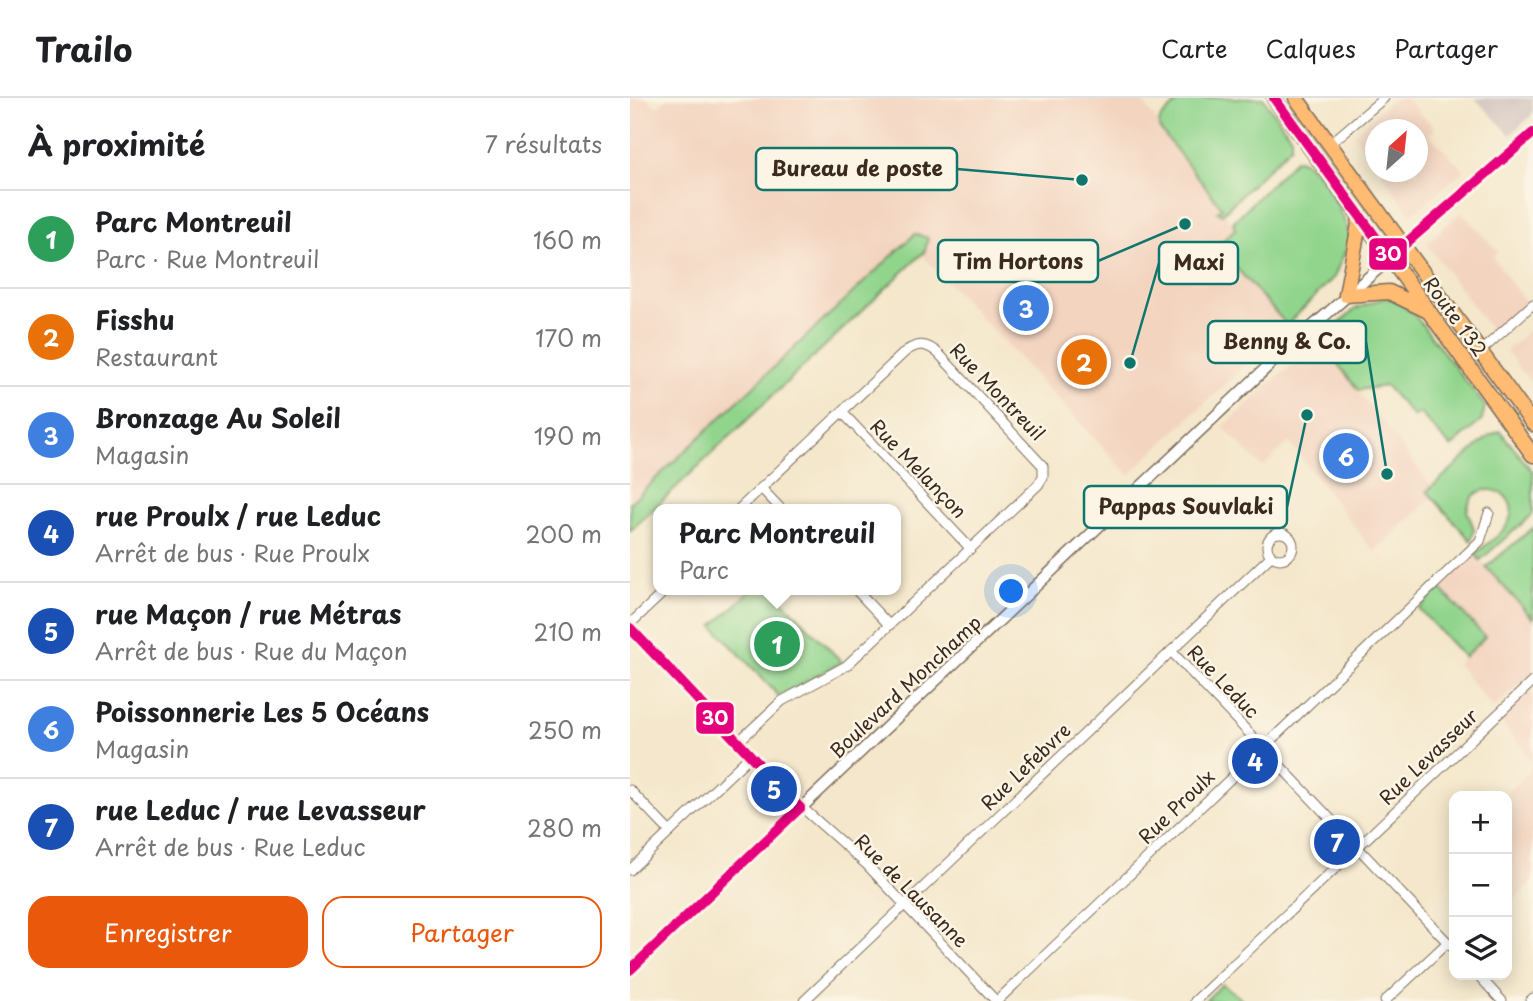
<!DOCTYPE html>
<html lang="fr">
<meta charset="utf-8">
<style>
:root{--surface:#fff;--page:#f2f2f2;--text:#202124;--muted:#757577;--line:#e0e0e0;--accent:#ea580c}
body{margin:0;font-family:"Playpen Sans",sans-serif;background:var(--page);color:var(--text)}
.controls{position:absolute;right:21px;bottom:21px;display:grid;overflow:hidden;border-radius:14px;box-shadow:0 4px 18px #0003}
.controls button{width:63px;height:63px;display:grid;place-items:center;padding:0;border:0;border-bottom:2px solid var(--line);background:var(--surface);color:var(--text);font:35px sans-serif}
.compass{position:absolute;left:735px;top:21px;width:63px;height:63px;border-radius:50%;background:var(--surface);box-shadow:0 4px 18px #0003;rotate:27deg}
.you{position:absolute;left:382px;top:494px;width:24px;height:24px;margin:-18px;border:5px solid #fff;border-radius:50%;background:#1a73e8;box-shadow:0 0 0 10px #1a73e833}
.badge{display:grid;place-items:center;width:46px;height:46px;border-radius:50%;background:var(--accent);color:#fff;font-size:23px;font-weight:700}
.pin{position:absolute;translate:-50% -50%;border:4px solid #fff;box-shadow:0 2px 7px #0006}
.popup{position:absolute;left:23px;top:406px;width:248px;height:91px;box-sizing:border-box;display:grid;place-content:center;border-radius:14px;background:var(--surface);filter:drop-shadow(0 2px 5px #0005);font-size:23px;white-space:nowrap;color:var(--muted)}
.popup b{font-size:26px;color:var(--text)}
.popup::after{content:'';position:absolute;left:50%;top:100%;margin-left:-14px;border:14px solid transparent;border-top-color:var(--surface)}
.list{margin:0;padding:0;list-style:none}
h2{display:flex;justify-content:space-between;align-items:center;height:91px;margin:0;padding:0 28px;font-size:30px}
h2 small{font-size:23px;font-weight:400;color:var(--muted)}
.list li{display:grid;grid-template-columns:46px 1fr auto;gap:21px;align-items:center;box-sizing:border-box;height:98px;padding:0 28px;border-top:2px solid var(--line)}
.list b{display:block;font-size:26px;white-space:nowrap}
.list p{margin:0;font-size:23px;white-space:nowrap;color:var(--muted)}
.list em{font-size:23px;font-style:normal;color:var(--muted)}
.actions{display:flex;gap:14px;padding:21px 28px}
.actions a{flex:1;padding:16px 0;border:2px solid var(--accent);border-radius:21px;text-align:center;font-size:24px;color:var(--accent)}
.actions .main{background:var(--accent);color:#fff}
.icon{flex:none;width:38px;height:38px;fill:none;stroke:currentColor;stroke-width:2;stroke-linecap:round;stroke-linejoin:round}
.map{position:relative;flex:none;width:903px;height:903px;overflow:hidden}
header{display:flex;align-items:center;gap:42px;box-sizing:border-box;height:98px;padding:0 35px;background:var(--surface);border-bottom:2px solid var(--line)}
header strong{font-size:33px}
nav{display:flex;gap:38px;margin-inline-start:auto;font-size:24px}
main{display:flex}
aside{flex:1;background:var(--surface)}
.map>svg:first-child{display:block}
.built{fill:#f3d4bf}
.industrial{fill:#cfc0bb}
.green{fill:#91d58d;stroke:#668056;stroke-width:2}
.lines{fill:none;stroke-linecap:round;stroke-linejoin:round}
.minor-casing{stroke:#7c6c5b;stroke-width:11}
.tertiary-casing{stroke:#7c6c5b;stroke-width:13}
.trunk-casing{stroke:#7c6c5b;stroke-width:17}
.minor{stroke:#fff;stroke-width:9}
.tertiary{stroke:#fff;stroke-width:10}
.trunk{stroke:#febb71;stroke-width:14}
.bus-1-casing{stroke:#fcf5e5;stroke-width:16}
.bus-1{stroke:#e5007d;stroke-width:10}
.labels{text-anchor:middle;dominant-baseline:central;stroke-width:5;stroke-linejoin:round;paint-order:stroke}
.street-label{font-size:19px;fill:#3b2a1e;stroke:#fcf5e5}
.leader{fill:none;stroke:#0f766e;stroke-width:2.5}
.callout-dot{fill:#0f766e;stroke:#fcf5e5;stroke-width:2.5}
.callout{fill:#fcf5e5;stroke:#0f766e;stroke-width:2.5}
.callout-label{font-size:21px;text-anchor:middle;font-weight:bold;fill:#3b2a1e}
.line-badge{stroke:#fcf5e5;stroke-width:2.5}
.badge-label{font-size:19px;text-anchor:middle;font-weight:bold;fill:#fff}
</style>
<header>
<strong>Trailo</strong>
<nav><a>Carte</a><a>Calques</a><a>Partager</a></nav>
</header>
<main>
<aside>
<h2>À proximité<small>7 résultats</small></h2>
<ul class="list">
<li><span class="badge" style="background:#2e9e5b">1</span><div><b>Parc Montreuil</b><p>Parc · Rue Montreuil</p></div><em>160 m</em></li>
<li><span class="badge" style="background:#e8710a">2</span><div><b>Fisshu</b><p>Restaurant</p></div><em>170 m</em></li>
<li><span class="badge" style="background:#3f7fe0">3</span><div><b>Bronzage Au Soleil</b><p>Magasin</p></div><em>190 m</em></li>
<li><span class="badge" style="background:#1a4fb4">4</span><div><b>rue Proulx / rue Leduc</b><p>Arrêt de bus · Rue Proulx</p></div><em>200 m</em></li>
<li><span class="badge" style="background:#1a4fb4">5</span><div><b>rue Maçon / rue Métras</b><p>Arrêt de bus · Rue du Maçon</p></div><em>210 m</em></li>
<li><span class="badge" style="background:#3f7fe0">6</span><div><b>Poissonnerie Les 5 Océans</b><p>Magasin</p></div><em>250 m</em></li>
<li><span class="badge" style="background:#1a4fb4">7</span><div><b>rue Leduc / rue Levasseur</b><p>Arrêt de bus · Rue Leduc</p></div><em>280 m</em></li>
</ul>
<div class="actions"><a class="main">Enregistrer</a><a>Partager</a></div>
</aside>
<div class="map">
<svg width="903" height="903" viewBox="0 0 903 903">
<rect width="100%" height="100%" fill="#fcf5e5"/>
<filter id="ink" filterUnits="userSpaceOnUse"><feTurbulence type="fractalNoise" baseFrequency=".0143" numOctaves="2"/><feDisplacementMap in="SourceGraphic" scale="14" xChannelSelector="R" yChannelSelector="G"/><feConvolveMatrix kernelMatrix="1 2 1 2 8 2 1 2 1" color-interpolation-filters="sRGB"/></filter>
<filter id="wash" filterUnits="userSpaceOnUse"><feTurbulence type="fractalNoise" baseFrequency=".00686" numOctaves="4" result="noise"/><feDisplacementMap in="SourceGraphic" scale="28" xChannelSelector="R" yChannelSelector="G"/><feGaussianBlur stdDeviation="1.57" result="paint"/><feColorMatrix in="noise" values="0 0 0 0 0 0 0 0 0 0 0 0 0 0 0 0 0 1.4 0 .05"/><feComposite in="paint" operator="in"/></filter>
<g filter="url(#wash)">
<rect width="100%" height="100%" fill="#f4e7cb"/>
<g class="built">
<path d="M 0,0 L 17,0 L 27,10 L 37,0 L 510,0 L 606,131 L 576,159 L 603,166 L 657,227 L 499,377 L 291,156 L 295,153 L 285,136 L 0,405 Z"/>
<path d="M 764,0 L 775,0 L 805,30 L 799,37 L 834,72 L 781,117 L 751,74 L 788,74 L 788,32 L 746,32 L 745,67 L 724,37 Z"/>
<path d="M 831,114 L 868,153 L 863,159 L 896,205 L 863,235 L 797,146 Z"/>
<path d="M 903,228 L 903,287 L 876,253 Z"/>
<path d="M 691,245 L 802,388 L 797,393 L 802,399 L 744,454 L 659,344 L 632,369 L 593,329 L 640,285 Z"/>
<path d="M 845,456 L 903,521 L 903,574 L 863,611 L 827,566 L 855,539 L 810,490 Z"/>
<path d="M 903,591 L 903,665 L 870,622 Z"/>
<path d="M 903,670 L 903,783 L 878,808 L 877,698 L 873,698 Z"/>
</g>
<path class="industrial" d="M 845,0 L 903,0 L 903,16 L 880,37 Z"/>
<g class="green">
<path d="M 552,0 L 633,0 L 661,39 L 661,48 L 592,116 L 587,114 L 592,110 L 529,30 L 530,21 Z"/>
<path d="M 666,61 C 686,61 719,123 720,142 L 704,179 L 657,227 L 603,166 L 593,162 L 586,167 L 575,160 L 605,131 L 603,124 Z"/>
<path d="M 285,136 L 298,140 L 295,153 L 0,433 L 0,405 Z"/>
<path d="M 754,200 L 763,201 L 783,215 L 855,308 L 852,322 L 821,349 L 790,315 L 784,319 L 756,288 L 728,292 L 690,243 L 725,211 Z"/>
<path d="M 870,333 L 903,374 L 903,416 L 850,462 L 845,456 C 856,447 875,435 880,421 C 891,393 843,376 837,413 L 844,431 L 841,443 L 797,393 L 859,338 Z"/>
<path d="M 903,430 L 903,521 L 856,469 Z"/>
<path d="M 810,490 L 855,539 L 834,559 L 789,511 Z"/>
<path d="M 122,492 L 142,492 L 212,564 L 149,598 L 83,528 Z"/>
<path d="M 592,886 L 614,903 L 575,903 Z"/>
</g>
</g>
<g filter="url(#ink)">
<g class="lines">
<g class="minor-casing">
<g id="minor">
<path d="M 700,46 L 754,0"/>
<path d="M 851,253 L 903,206"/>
<path d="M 212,314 L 340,450"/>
<path d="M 131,390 L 151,411"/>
<circle cx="650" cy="448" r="13"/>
<path d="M 226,492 L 259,527"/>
<path d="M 0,526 L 36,492"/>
<path d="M 0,530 L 158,697 L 237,767 L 366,903"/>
<path d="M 541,553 L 824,851"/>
<path d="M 108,644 L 152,603 L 216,568 L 408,387 L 413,379 L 413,368 L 309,256 C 298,246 289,244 276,253 L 109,411"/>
<path d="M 0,692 L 40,734"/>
<path d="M 0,772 L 120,658"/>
<path d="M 848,877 L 872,903"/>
<path d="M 174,903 L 640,459"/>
<path d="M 367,903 L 850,443 L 859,415"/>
<path d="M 565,903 L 903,583"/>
<path d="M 755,903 L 818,844"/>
<path d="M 900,903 L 903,900"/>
</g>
</g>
<g class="tertiary-casing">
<path id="tertiary" d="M 0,872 L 651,256 L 903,35"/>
</g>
<g class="trunk-casing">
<g id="trunk">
<path d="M 644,0 L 903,357"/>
<path d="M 666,0 L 903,326"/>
<path d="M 730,120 L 716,197 L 759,194 L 796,212"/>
</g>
</g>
<use href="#minor" class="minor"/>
<use href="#tertiary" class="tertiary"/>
<use href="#trunk" class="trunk"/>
<g class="bus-1-casing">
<g id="bus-1">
<path d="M 644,0 L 760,159 L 903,35"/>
<path d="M 0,530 L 170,710"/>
<path d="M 0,872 L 170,710"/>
</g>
</g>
<use href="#bus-1" class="bus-1"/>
</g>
</g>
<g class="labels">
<g class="street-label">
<text transform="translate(826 218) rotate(54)">Route 132</text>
<text transform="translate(368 293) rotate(46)">Rue Montreuil</text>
<text transform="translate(289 370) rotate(46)">Rue Melançon</text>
<text transform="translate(594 583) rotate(46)">Rue Leduc</text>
<text transform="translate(275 588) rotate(-43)">Boulevard Monchamp</text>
<text transform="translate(798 658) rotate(-44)">Rue Levasseur</text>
<text transform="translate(395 668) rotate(-44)">Rue Lefebvre</text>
<text transform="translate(546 708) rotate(-44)">Rue Proulx</text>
<text transform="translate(282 792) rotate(45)">Rue de Lausanne</text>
</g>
</g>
<path class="leader" d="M452 82L327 71M555 126L468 163M500 265L529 165M757 376L736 244M677 317L657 409"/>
<g class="callout-dot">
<circle cx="452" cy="82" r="7"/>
<circle cx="555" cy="126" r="7"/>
<circle cx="500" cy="265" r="7"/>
<circle cx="757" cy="376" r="7"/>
<circle cx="677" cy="317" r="7"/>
</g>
<g class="callout">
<rect x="126" y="50" width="201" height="42" rx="7"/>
<rect x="308" y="142" width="160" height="42" rx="7"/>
<rect x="529" y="144" width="79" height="42" rx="7"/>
<rect x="578" y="223" width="158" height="42" rx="7"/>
<rect x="454" y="388" width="203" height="42" rx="7"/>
</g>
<g class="callout-label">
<text x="227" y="78">Bureau de poste</text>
<text x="388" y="171">Tim Hortons</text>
<text x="569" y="172">Maxi</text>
<text x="657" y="251">Benny &amp; Co.</text>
<text x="556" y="416">Pappas Souvlaki</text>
</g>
<g class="line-badge">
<rect x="738" y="139" width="40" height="34" rx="7" fill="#e5007d"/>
<rect x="65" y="603" width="40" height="34" rx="7" fill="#e5007d"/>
</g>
<g class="badge-label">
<text x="758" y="163">30</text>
<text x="85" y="627">30</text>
</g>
</svg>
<div class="controls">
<button>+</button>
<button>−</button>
<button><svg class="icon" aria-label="layers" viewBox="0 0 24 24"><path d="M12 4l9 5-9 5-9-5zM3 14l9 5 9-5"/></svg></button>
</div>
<svg class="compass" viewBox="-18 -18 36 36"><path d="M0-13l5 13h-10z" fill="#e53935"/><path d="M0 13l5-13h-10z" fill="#757577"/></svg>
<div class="you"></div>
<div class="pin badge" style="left:147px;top:546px;background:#2e9e5b">1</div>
<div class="popup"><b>Parc Montreuil</b>Parc</div>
<div class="pin badge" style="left:454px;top:264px;background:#e8710a">2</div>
<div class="pin badge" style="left:396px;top:210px;background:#3f7fe0">3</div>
<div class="pin badge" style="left:625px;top:663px;background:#1a4fb4">4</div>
<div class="pin badge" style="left:144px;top:691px;background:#1a4fb4">5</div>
<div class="pin badge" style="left:716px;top:358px;background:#3f7fe0">6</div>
<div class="pin badge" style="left:707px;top:744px;background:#1a4fb4">7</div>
</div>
</main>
